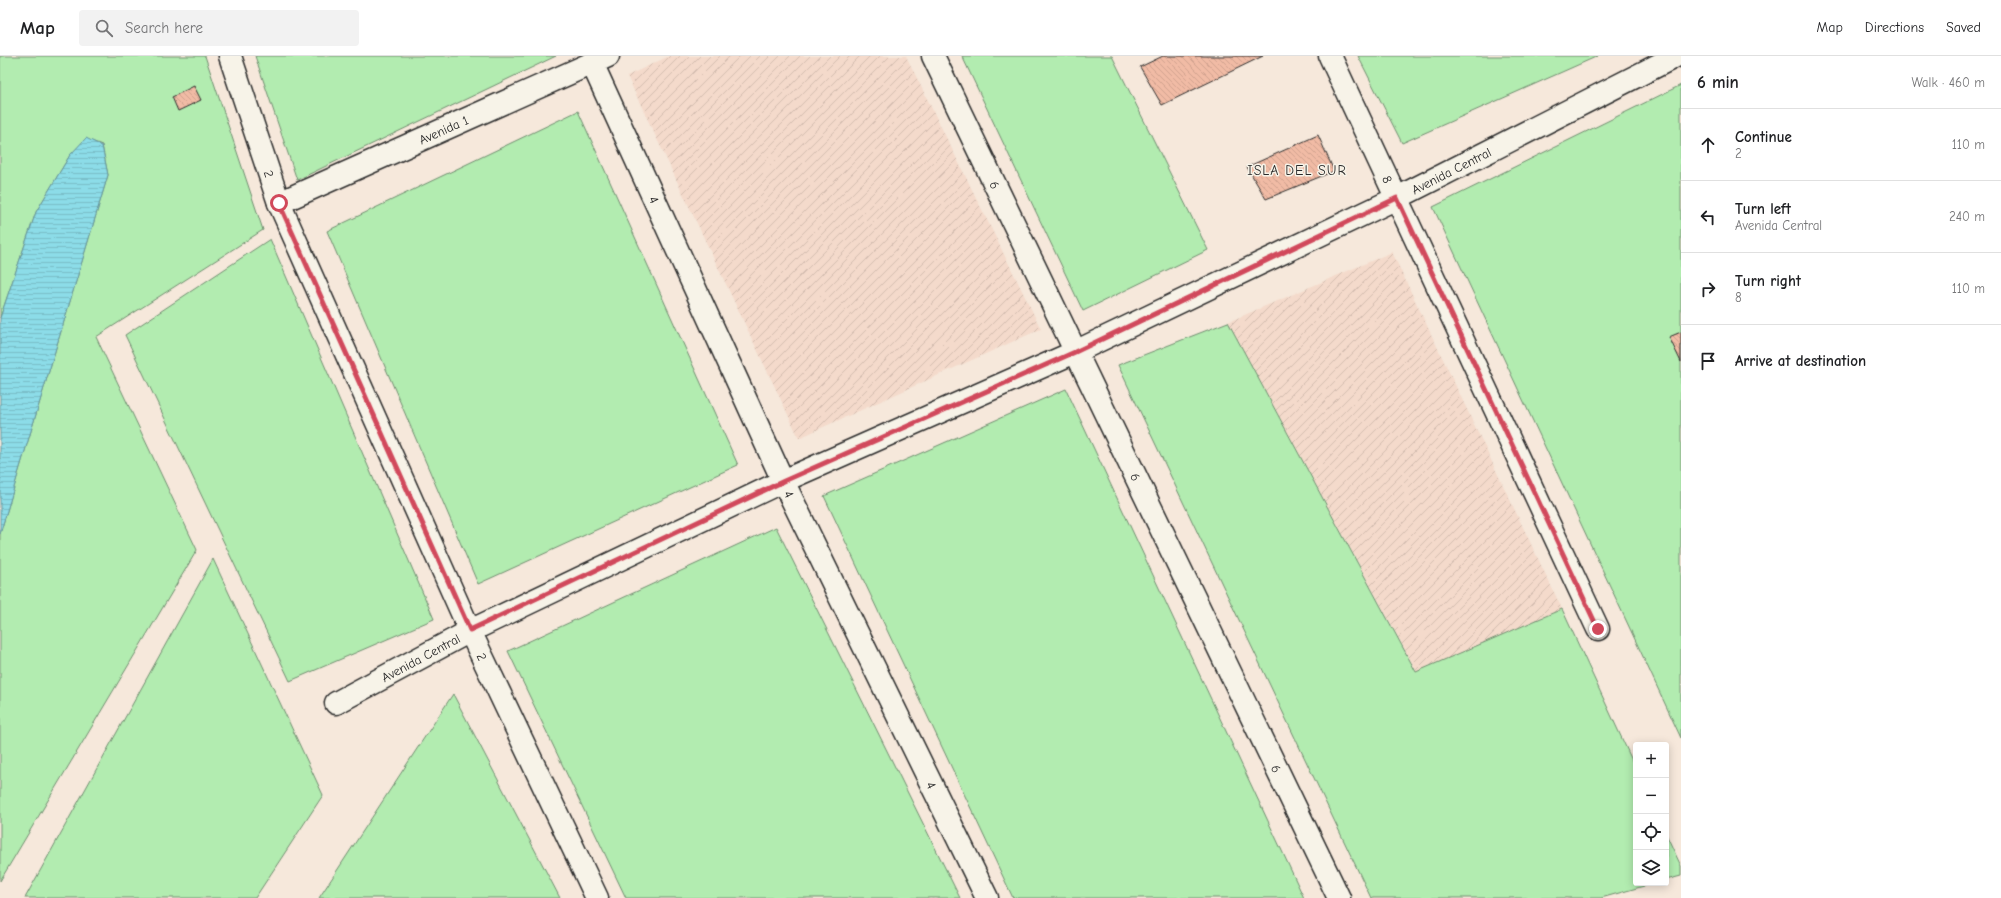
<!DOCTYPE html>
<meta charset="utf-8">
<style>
:root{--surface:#fff;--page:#f2f2f2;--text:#202124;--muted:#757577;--line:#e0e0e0}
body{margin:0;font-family:"Comic Neue",sans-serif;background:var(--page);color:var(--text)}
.controls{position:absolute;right:12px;bottom:12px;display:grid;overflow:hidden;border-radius:4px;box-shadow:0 2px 10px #0003}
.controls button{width:36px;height:36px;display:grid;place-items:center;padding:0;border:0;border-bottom:1px solid var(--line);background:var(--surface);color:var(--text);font:20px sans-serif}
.stop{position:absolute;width:12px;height:12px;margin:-9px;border:3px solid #d1495b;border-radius:50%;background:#fff}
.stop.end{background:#d1495b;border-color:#fff;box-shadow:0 1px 4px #0008}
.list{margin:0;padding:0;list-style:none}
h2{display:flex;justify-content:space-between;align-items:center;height:52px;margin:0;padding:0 16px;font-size:17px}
h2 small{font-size:13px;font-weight:400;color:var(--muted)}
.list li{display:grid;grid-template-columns:26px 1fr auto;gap:12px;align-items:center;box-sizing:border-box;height:72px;padding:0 16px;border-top:1px solid var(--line)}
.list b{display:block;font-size:15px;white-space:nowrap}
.list p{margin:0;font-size:13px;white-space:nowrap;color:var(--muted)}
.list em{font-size:13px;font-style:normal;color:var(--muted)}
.icon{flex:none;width:22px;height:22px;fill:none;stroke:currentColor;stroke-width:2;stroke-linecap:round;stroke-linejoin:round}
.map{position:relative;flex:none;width:1681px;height:842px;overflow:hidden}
header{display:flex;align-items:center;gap:24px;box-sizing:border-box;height:56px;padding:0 20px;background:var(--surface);border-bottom:1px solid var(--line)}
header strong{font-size:19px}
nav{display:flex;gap:22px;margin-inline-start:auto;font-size:14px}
.search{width:280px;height:36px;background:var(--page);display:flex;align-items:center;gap:10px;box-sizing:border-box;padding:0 14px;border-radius:4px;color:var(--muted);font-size:15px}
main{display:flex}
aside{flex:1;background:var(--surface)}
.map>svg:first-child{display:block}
.industrial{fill:url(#industrial-furrows)}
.green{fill:#b2ecb0;stroke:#6e8c6e}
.water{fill:url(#water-rules);stroke:#65959c}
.building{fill:url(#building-back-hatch);stroke:#2b2b2b}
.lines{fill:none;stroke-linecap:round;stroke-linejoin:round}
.street-casing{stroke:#2b2b2b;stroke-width:25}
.street{stroke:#f7f3e8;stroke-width:22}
.route{stroke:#d1495b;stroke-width:5}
.labels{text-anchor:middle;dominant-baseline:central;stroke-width:3;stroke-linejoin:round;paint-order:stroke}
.street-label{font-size:13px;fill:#2b2b2b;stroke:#f7f3e8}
.neighbourhood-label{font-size:14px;letter-spacing:1px;fill:#2b2b2b;stroke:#f7f3e8}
</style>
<header>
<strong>Map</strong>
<div class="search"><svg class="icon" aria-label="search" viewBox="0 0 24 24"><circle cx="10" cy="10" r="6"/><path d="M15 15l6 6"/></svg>Search here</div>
<nav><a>Map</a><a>Directions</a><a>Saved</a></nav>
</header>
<main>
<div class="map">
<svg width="1681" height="842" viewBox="0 0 1681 842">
<defs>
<pattern id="industrial-furrows" width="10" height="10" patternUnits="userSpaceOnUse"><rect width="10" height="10" fill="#f4dacb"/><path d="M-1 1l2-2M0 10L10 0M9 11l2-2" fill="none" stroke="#d1bbae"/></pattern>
<pattern id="water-rules" width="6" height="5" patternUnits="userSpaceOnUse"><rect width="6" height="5" fill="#8cdce8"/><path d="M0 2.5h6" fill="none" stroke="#79bdc7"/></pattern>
<pattern id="building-back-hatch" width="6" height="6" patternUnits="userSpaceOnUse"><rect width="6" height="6" fill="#f1bba5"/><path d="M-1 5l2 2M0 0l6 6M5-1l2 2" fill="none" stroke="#cfa18e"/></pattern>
</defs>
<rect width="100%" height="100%" fill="#f6e8db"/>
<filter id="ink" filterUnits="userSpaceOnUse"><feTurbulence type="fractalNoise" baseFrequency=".025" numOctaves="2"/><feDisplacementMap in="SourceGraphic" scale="8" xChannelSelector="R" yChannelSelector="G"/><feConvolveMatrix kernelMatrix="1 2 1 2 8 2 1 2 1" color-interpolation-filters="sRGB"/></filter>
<g filter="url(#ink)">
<g class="industrial">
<path d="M 669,0 L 906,0 L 1041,273 L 799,382 L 627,20 Z"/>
<path d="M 1392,196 L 1562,553 L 1417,616 L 1228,266 Z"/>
</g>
<g class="green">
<path d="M 0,0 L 205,0 L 263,174 L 96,281 L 197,494 L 0,825 L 0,478 L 108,119 L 102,89 L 86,83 L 70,99 L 36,156 L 0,262 Z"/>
<path d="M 255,0 L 556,0 L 297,124 Z"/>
<path d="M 962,0 L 1112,0 L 1208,194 L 1083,255 Z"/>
<path d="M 1358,0 L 1598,0 L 1402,87 Z"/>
<path d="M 1681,29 L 1681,682 L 1433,151 Z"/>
<path d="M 578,55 L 738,409 L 478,528 L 327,175 Z"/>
<path d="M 270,183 L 434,563 L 290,625 L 125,279 Z"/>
<path d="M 1228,266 L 1416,616 L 1562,553 L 1636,713 L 1636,827 L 1655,827 L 1601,842 L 1371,842 L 1118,309 Z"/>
<path d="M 1066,333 L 1304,842 L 1013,842 L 824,440 Z"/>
<path d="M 776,471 L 960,842 L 626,842 L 508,595 Z"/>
<path d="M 213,503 L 323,739 L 255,842 L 25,842 Z"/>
<path d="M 453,638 L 560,842 L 319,842 Z"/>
<path d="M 1666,778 L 1681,810 L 1681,820 L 1666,824 Z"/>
</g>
<path class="water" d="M 86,82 L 102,90 L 108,119 L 0,478 L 0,262 L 36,156 L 70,99 Z"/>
<g class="building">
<path d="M 1163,0 L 1263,0 L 1162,49 L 1140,11 Z"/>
<path d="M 194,30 L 201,44 L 178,55 L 172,41 Z"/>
<path d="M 1318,79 L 1334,115 L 1266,143 L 1247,111 Z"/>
<path d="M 1681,276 L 1681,306 L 1669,281 Z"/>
</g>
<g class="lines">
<g class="street-casing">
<g id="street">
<path id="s1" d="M 230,0 L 279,147 L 470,575 L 597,842"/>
<path id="s2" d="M 933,0 L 1339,842"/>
<path id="s3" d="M 1330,0 L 1598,573"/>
<path id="s4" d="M 592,7 L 783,425 L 987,842"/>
<path id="s5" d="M 279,147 L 608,0"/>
<path id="s6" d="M 336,647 L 470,575 L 783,425 L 1075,296 L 1397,142 L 1676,0"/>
</g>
</g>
<use href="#street" class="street"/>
</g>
</g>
<g class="lines" filter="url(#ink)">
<path class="route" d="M 279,147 L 470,574 L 784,425 L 1075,296 L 1397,142 L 1598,573"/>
</g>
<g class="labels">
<g class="street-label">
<text stroke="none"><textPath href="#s5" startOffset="180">Avenida 1</textPath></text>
<text stroke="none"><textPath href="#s6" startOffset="1236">Avenida Central</textPath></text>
<text stroke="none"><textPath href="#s1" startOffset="124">2</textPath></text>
<text stroke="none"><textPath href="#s3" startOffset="136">8</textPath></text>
<text stroke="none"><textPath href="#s2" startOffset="143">6</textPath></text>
<text stroke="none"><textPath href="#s4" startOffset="150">4</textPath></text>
<text stroke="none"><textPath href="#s2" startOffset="467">6</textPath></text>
<text stroke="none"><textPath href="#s4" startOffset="474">4</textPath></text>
<text stroke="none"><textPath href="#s1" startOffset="652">2</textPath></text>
<text stroke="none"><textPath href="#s6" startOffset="96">Avenida Central</textPath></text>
<text stroke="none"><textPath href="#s2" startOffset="791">6</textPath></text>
<text stroke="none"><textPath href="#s4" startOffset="798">4</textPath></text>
</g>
<g class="neighbourhood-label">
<text x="1297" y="114">ISLA DEL SUR</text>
</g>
</g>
</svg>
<div class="controls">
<button>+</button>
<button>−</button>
<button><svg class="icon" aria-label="locate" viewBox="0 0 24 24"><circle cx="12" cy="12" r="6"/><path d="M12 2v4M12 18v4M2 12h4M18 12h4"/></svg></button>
<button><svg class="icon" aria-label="layers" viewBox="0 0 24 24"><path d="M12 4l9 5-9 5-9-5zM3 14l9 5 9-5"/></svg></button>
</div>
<div class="stop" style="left:279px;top:147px"></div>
<div class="stop end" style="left:1598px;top:573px"></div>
</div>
<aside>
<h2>6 min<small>Walk · 460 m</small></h2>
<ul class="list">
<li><svg class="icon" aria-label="ahead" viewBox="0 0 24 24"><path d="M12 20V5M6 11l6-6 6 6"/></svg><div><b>Continue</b><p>2</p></div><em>110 m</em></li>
<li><svg class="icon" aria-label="left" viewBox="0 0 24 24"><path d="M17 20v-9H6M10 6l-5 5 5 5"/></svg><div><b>Turn left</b><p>Avenida Central</p></div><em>240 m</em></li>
<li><svg class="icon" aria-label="right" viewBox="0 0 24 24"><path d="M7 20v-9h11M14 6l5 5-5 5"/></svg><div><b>Turn right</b><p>8</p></div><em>110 m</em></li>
<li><svg class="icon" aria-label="arrive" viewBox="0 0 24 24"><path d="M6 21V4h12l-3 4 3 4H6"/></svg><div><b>Arrive at destination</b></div></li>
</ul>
</aside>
</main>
